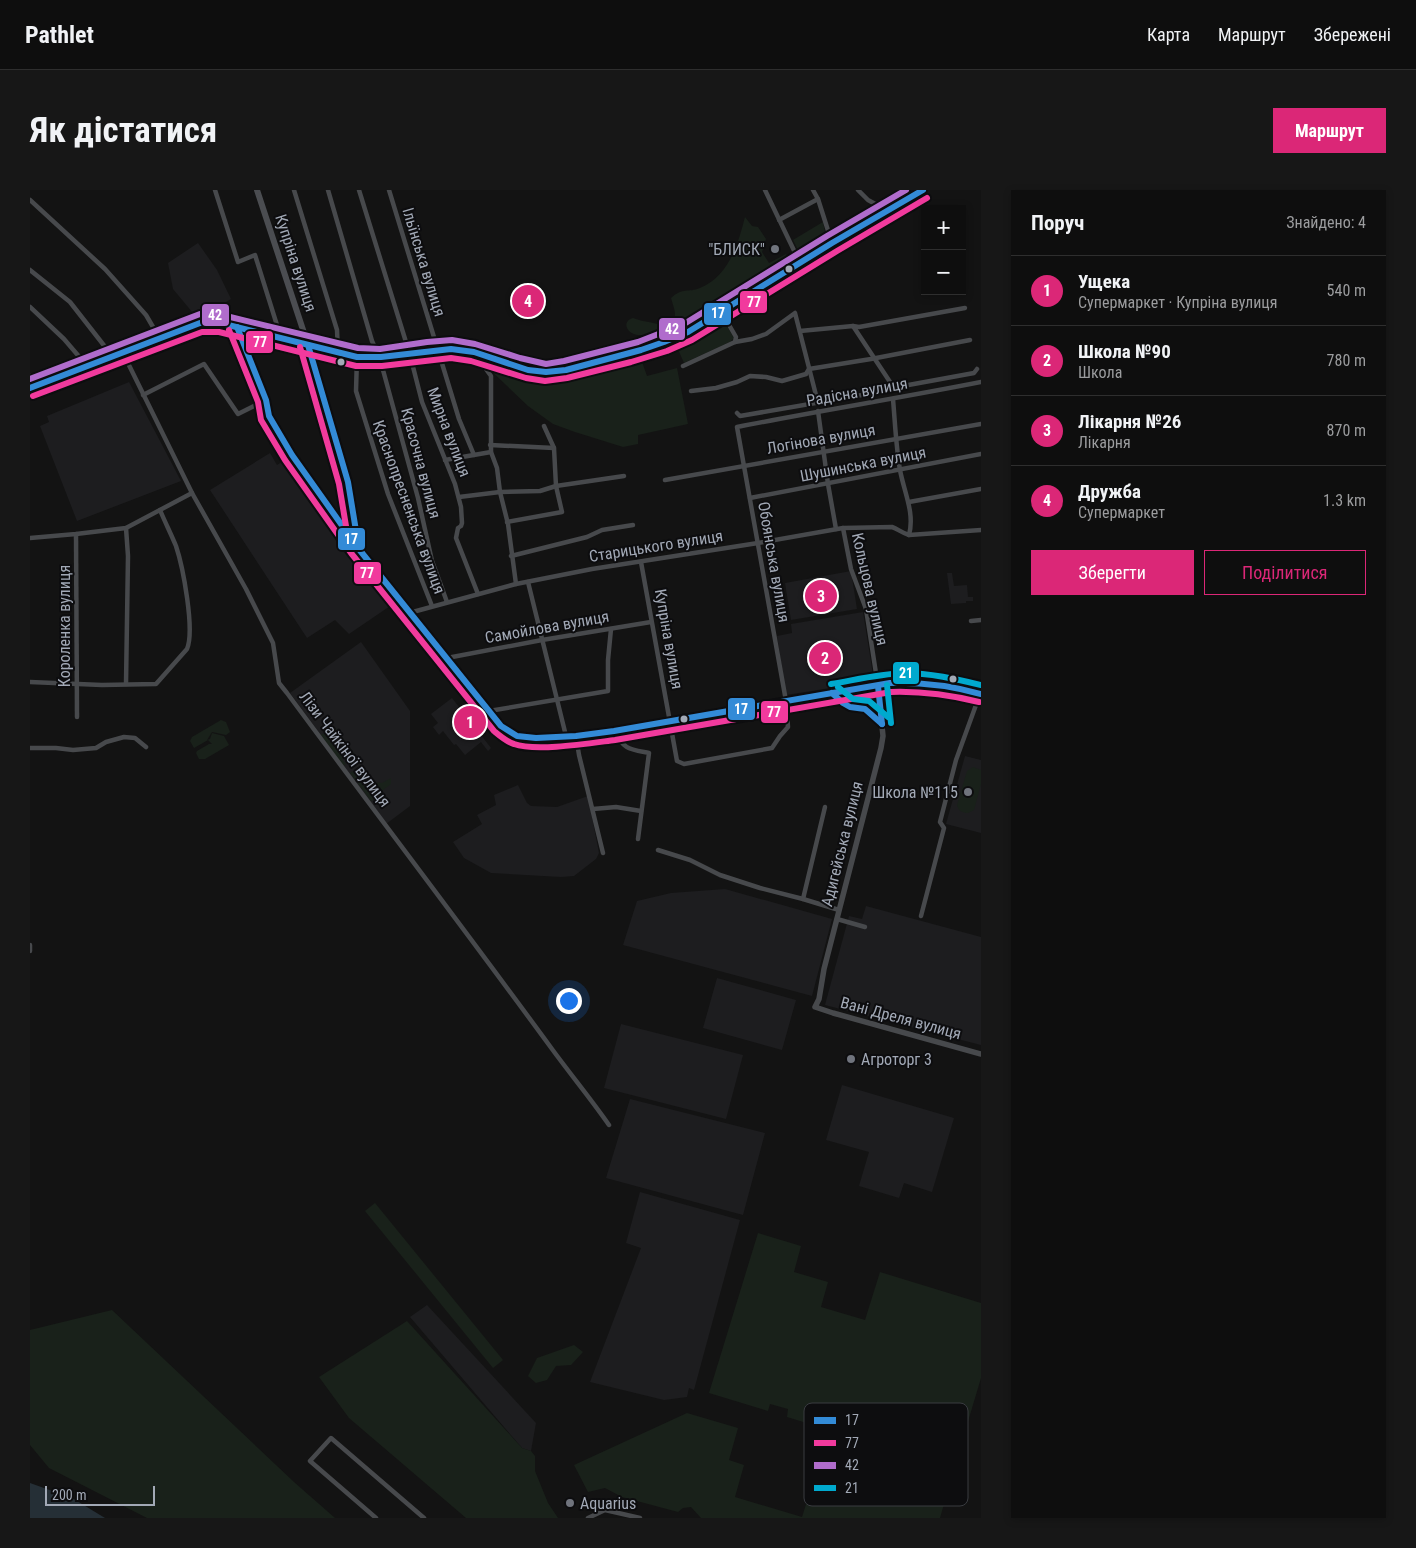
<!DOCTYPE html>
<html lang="uk">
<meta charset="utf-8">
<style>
:root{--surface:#0e0e0e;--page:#171717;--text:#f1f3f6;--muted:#9b9c9e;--line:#2e2e2e;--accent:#db2777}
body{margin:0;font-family:"Roboto Condensed",sans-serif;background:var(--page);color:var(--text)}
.controls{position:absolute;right:15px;top:15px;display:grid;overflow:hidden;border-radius:0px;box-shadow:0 2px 8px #0003}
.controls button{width:45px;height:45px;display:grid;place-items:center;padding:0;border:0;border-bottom:1px solid var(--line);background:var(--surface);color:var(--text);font:25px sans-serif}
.scale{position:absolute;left:15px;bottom:12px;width:110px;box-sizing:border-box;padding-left:5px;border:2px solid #a2a9b6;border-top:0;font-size:14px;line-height:18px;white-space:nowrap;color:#a2a9b6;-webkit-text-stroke:4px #0d0d0f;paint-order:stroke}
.you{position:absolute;left:538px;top:810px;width:18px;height:18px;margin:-12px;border:4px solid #fff;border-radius:50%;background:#1a73e8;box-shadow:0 0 0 8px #1a73e833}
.badge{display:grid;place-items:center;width:32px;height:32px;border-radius:50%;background:var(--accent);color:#fff;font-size:16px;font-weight:700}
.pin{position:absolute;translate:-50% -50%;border:2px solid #fff;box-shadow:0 1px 5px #0006}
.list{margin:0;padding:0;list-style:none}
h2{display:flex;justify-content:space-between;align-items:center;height:65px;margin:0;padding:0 20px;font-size:21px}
h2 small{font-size:16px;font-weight:400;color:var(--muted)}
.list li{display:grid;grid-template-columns:32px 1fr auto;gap:15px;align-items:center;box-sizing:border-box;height:70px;padding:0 20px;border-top:1px solid var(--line)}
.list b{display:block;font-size:19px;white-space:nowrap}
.list p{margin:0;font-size:16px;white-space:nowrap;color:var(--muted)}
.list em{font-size:16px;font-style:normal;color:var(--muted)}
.actions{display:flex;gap:10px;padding:15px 20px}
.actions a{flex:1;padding:11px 0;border:1px solid var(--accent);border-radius:0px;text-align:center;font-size:18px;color:var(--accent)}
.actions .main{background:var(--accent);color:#fff}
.map{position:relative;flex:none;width:951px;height:1328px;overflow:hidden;border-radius:0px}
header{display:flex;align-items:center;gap:30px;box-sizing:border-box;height:70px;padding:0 25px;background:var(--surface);border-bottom:1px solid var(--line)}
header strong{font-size:24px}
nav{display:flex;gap:28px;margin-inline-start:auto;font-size:18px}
.intro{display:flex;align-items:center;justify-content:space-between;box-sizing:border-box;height:120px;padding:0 30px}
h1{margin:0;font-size:35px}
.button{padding:12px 22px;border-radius:0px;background:var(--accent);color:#fff;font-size:18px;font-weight:700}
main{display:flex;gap:30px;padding:0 30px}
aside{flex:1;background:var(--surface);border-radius:0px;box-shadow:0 2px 8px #0003}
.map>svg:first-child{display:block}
.built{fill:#1d1d1f}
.green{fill:#19211a}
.water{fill:#252f36}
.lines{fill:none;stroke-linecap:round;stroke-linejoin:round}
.minor{stroke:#47494c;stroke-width:4.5}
.tertiary{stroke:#47494c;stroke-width:5.5}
.secondary{stroke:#4b4d51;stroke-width:6}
.bus-1-casing{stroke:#0d0d0f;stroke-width:10}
.bus-2-casing{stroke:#0d0d0f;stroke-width:10}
.bus-3-casing{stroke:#0d0d0f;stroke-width:10}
.bus-4-casing{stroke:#0d0d0f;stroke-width:10}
.bus-1{stroke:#338bd7;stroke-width:6}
.bus-2{stroke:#f13a9d;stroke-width:6}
.bus-3{stroke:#b06ccc;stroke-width:6}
.bus-4{stroke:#00a9ce;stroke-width:6}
.poi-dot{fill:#70747d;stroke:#0d0d0f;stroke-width:2}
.bus-dot{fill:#a2a9b6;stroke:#0d0d0f;stroke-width:2}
.labels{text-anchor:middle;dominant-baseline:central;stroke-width:4;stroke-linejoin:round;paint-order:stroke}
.poi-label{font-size:16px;fill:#a2a9b6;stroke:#0d0d0f;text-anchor:end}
.street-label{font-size:16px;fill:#a2a9b6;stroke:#0d0d0f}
.key{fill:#0d0d0f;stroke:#3a3c41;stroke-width:1}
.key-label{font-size:14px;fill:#a2a9b6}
.line-badge{stroke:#0d0d0f;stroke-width:2}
.badge-label{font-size:14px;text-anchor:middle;font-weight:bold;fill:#fff}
</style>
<header>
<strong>Pathlet</strong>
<nav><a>Карта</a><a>Маршрут</a><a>Збережені</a></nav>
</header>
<div class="intro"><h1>Як дістатися</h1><a class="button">Маршрут</a></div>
<main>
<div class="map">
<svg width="951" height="1328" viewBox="0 0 951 1328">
<rect width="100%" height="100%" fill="#131313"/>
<g class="built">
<path d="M 168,53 L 187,80 L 201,109 L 168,129 L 143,99 L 138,73 Z"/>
<path d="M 99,192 L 151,291 L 47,331 L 10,236 L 19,232 L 17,226 Z"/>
<path d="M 240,263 L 247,275 L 261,266 L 366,412 L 319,444 L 305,430 L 277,448 L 180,300 Z"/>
<path d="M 821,381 L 827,419 L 761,430 L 755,393 Z"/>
<path d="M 917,383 L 922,383 L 924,396 L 937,395 L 938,407 L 943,407 L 943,411 L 936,411 L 936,413 L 921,414 Z"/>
<path d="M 833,422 L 844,491 L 756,505 L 747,446 L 762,443 L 761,434 Z"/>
<path d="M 331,452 L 380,521 L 380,616 L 356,634 L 260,503 Z"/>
<path d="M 422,508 L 461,558 L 458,561 L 451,552 L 435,565 L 426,554 L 424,555 L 413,541 L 409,545 L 403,537 L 408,533 L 401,524 Z"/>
<path d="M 935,566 L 951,570 L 951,643 L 916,634 Z"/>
<path d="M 488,595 L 497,613 L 501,616 L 527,617 L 558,606 L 569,663 L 566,669 L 544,686 L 531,687 L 461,683 L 434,668 L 423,652 L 452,634 L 447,625 L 466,615 L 464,605 Z"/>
<path d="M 695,699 L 802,729 L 782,806 L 593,755 L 607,711 L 641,703 Z"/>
<path d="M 836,716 L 951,747 L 951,855 L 795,815 L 819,726 L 832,729 Z"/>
<path d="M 687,788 L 766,810 L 752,860 L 673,838 Z"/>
<path d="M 591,834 L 713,865 L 696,929 L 574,898 Z"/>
<path d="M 812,895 L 924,928 L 902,1002 L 874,993 L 869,1008 L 829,996 L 839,962 L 796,950 Z"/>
<path d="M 600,909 L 735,943 L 713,1025 L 576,988 Z"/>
<path d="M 610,1002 L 710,1030 L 664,1200 L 659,1198 L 657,1207 L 634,1210 L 560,1192 L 611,1058 L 596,1053 Z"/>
<path d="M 397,1115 L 506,1233 L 501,1261 L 492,1258 L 380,1127 Z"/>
</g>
<g class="green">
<path d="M 715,27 L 722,36 L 728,37 L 736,49 L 732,62 L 739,73 L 756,64 L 759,68 L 763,67 L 765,70 C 741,85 717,99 693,114 C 674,125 654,139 632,145 C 625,147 617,145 610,145 C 598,146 590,132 603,128 C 613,132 624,132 634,136 C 650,131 645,122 641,108 C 653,97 658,103 670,98 C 699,86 708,54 715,27 Z"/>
<path d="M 793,32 L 797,52 L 772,68 L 763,50 Z"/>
<path d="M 692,128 L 704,148 L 700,152 L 654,173 L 647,157 L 656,153 L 659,148 Z"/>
<path d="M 456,169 L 466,172 L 483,183 L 513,192 L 553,185 L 611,169 L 617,186 L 647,178 L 658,234 L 608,245 L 608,254 L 593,257 L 545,242 L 523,234 L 498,216 L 455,175 Z"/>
<path d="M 841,501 L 847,505 L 847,511 C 837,516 824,518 815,510 L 814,506 L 816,505 Z"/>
<path d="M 191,530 L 196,532 L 200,542 L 196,545 L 182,542 L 177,550 L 180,549 L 182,543 L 194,546 L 199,555 L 175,569 L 169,569 L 166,563 L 167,561 L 179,554 L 182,554 L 178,550 L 164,558 L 160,551 L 162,547 Z"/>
<path d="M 305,537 L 326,566 L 319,573 L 314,567 L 312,569 L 316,574 L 313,576 L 291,545 Z"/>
<path d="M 943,577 L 951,580 L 951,594 L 944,620 L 938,623 C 933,623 928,621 927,615 L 937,581 Z"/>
<path d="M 328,578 L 341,592 L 352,593 L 361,588 L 361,594 L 353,600 L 350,604 L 351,606 L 341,611 L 320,583 Z"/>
<path d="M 345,1013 L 473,1170 L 463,1178 L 335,1021 Z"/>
<path d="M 728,1043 L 771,1056 L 764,1082 L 798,1092 L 791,1117 L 835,1130 L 850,1082 L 951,1113 L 951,1188 L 919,1295 L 788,1256 L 793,1238 L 757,1227 L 758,1219 L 740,1214 L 738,1221 L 679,1203 Z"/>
<path d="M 82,1120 L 264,1292 L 305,1328 L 117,1328 L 19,1278 L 0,1255 L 0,1140 Z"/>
<path d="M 377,1131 L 492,1258 L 501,1261 L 505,1266 L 505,1281 L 518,1313 L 528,1328 L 436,1328 L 319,1228 L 289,1187 Z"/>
<path d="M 544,1155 L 553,1162 L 541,1175 L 526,1176 L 517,1190 L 506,1193 L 498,1186 L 507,1168 Z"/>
<path d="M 657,1223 L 708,1238 L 699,1270 L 714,1275 L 705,1307 L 772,1327 L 783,1292 L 816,1302 L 825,1274 L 918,1300 L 910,1328 L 671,1328 L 661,1317 L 653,1318 L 648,1322 L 592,1307 L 575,1298 L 558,1302 L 544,1275 Z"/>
</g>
<path class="water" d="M 0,1293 L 42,1308 L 75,1328 L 0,1328 Z"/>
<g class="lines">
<g class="minor">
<path d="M 185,0 L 208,72 L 225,65 L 251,148"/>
<path d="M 264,0 L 307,140 L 308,162"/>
<path d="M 298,0 L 342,151 L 350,169 L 388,308 L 402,371 L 417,412"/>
<path d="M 329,0 L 380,165 L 392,212 L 425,294 L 431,317 L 432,333 L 431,336 L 428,338 L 426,348 L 448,404"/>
<path d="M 359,0 L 429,229 L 444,265"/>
<path d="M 735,0 L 770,73"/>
<path d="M 783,0 L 788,9 L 802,53"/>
<path d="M 828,0 L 838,10 L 858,21"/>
<path d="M 0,10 L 75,79 L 116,125 L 130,149"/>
<path d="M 749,30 L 788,9"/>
<path d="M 0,80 L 40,112 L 83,167"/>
<path d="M 0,117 L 34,149 L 58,177"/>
<path d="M 691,121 L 706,147 L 705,152"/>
<path d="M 823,136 L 864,198"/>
<path d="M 207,137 L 236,210 L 239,226 L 262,265 L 326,355"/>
<path d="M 770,141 L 823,136 L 829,137 L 935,118"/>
<path d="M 93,163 L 162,303 L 216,399 L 243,453 L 249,493 L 257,503 C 345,622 435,740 522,859 C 541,885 561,909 579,935"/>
<path d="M 451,165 L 453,175 L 461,186 L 461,262 L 467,278 L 470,302 L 478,334 L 486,394"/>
<path d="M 327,167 L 326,201 L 358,304 L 402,416"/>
<path d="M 653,176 L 705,152 L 722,149 L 736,144 L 765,123 L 788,213"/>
<path d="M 0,186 L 10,194"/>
<path d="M 661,201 L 686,198 L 707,192 L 720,186 L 736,187 L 752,191 L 776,184 L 779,179 L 841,169 L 940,150"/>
<path d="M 113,205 L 174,174 L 208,224 L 236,210"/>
<path d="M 863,209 C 865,232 866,257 870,280 C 874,302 885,323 879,345"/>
<path d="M 788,221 L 798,294 L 806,339"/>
<path d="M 707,223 L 710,226 L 855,201 L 862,198 L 944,183 L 947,179"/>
<path d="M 460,255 L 524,258"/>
<path d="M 415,270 L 461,262"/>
<path d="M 635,290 L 951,234"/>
<path d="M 429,307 L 470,302 L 510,301 L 526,296 L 594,286"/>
<path d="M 720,308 L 951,264"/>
<path d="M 879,312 L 951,299"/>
<path d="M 477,332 L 532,322 L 526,296 L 524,258 L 514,236"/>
<path d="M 96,338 L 98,366 L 96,494"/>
<path d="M 813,338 L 821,379 L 836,419 L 848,496"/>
<path d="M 46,344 L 47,527"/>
<path d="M 0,348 L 46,344 L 96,338 L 162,303"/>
<path d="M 481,366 L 557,347 L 572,340 L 603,335"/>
<path d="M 611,372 L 647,571 L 654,574 L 742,558 L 750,546 L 758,537 L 756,511 L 707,237 C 788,221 870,208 951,192"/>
<path d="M 498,392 L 536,546"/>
<path d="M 379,423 L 486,394 L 562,379 L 728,353 L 813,338 L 862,337 C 868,339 872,343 879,345 L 951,340"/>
<path d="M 941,431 L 951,430"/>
<path d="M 417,468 L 512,450 L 621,432"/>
<path d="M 0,492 L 72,495 L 126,494 L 157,459 C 165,440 153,377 146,356 C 141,344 135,332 130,320"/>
<path d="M 459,521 L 578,501 L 578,470 L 581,439"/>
<path d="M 584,541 C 595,560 598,559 619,563 L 608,649"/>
<path d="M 546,546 L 549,565 L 573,663"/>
<path d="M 0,558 L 26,558 L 43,560 L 66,558 L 76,552 L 94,547 L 105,548 L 116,557"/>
<path d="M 563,619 L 586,617 L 611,621"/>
<path d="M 628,660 L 660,670 L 690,685 L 730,698 L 773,709 L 809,720"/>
<path d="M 773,709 L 795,617"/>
<path d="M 891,726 L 914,638 L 910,632 L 926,570 L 950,504"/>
<path d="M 807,729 L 835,737"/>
<path d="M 0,755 L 0,761"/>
<path d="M 346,1328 L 280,1271 L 301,1248 L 394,1328"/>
<path d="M 558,1328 L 575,1320 L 610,1328"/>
</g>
<path class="tertiary" d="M 848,496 L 853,546 L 851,558 L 794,779 L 789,809 L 785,817 L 803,823 L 951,864"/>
<g class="secondary">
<path d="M 227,0 L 278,155 L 318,292 L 328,358 L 471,536 C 476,539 482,545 487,546 C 508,553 561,544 584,541 L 860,493 C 893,491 920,496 951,504"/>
<path d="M 0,198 L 83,167 L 170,133 L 190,133 L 327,167 C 359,171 390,159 421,159 C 452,160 479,178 509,182 C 527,184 545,177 561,173 C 596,165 626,158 658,142 L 802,53 L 893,0"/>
</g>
<g class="bus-1-casing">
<g id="bus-1">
<path d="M 207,137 L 236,210 L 239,226 L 262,265 L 328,358 L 471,536 L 487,546 L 506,548 L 546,546 L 584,541 L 860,493 C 891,492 921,496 951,504"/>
<path d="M 278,155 L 318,292 L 328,353"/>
<path d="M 0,198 L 170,133 L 190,133 L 327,167 L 351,167 L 421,159 L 444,162 L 498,180 L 516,182 L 536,180 L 611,160 L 634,152 L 658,142 L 802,53 L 893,0"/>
<path d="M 848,496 L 852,534"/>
<path d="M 802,503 L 813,513 L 820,517 L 835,519 L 852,534"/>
</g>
</g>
<g class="bus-2-casing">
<g id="bus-2">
<path d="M 199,140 L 228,212 L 231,230 L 255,270 L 321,363 L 464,541 C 470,546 477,552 484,554 C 506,562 561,553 585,550 L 861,502 C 891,501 920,505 949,512"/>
<path d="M 270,157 L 309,294 L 319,354"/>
<path d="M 3,206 L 172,142 L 189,142 L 326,176 L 352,176 L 421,168 L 441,171 L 496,188 L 515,191 L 537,188 L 601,172 L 637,161 L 662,150 L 807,61 L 897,8"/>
</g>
</g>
<g class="bus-3-casing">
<path id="bus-3" d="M 0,189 L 170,124 L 192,125 L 328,158 L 350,159 L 397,152 L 422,150 L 445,154 L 490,168 L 516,174 L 534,171 L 608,152 L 654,134 L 797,46 L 876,0"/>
</g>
<g class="bus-4-casing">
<g id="bus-4">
<path d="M 801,494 C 825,490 849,484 874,483 C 900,483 926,489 951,495"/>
<path d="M 857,495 L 861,533"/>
<path d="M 808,497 L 823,509 L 839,511 L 858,527"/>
</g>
</g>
<use href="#bus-1" class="bus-1"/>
<use href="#bus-2" class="bus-2"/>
<use href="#bus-3" class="bus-3"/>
<use href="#bus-4" class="bus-4"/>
</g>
<g class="poi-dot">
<circle cx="745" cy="59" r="5"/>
<circle cx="938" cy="602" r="5"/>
<circle cx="821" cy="869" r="5"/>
<circle cx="540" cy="1313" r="5"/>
</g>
<g class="bus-dot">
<circle cx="759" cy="79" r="4.5"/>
<circle cx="311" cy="172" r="4.5"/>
<circle cx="923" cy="489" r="4.5"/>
<circle cx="654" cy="529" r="4.5"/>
</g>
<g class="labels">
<g class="poi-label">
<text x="735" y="59">"БЛИСК"</text>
<text x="928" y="602">Школа №115</text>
<text x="831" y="869" text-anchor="start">Агроторг 3</text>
<text x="550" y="1313" text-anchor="start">Aquarius</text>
</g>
<g class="street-label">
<text transform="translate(394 72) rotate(73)">Ільїнська вулиця</text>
<text transform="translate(266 73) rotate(72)">Купріна вулиця</text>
<text transform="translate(827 202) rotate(-10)">Радісна вулиця</text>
<text transform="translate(419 242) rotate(69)">Мирна вулиця</text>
<text transform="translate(791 249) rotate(-10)">Логінова вулиця</text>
<text transform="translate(391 273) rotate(75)">Красочна вулиця</text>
<text transform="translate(833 274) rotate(-11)">Шушинська вулиця</text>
<text transform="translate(379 317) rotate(70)">Краснопресненська вулиця</text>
<text transform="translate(626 356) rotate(-9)">Старицького вулиця</text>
<text transform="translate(744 372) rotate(80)">Обоянська вулиця</text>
<text transform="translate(840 399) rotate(77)">Кольцова вулиця</text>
<text transform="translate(34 436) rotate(-90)">Короленка вулиця</text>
<text transform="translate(517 437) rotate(-10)">Самойлова вулиця</text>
<text transform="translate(639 449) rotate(80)">Купріна вулиця</text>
<text transform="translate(315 559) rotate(53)">Лізи Чайкіної вулиця</text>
<text transform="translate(812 654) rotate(-76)">Адигейська вулиця</text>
<text transform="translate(871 828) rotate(15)">Вані Дреля вулиця</text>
</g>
</g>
<rect x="774" y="1213" width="164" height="103" rx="8" class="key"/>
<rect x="784" y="1227" width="22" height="7" fill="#338bd7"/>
<rect x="784" y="1250" width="22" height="6" fill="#f13a9d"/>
<rect x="784" y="1272" width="22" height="7" fill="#b06ccc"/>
<rect x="784" y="1295" width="22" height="6" fill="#00a9ce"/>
<g class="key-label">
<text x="815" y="1235">17</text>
<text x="815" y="1258">77</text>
<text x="815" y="1280">42</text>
<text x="815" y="1303">21</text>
</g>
<g class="line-badge">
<rect x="709" y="100" width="29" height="24" rx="5" fill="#f13a9d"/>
<rect x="673" y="112" width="29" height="24" rx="5" fill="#338bd7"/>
<rect x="171" y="113" width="29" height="24" rx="5" fill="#b06ccc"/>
<rect x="628" y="127" width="28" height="24" rx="5" fill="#b06ccc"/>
<rect x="215" y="140" width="29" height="24" rx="5" fill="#f13a9d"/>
<rect x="307" y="337" width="29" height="24" rx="5" fill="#338bd7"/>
<rect x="323" y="371" width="29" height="24" rx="5" fill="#f13a9d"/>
<rect x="862" y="471" width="28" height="24" rx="5" fill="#00a9ce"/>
<rect x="697" y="507" width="29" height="24" rx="5" fill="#338bd7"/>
<rect x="730" y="510" width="29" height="24" rx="5" fill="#f13a9d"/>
</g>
<g class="badge-label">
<text x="724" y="117">77</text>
<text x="688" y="128">17</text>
<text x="185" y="130">42</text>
<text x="642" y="144">42</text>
<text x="230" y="157">77</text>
<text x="321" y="354">17</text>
<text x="337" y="388">77</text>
<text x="876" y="488">21</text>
<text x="711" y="524">17</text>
<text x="744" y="527">77</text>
</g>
</svg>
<div class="controls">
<button>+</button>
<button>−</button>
</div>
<div class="scale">200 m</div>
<div class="you"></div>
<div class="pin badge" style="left:440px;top:532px">1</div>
<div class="pin badge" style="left:795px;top:468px">2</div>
<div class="pin badge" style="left:791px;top:406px">3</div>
<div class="pin badge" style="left:498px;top:111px">4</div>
</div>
<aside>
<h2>Поруч<small>Знайдено: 4</small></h2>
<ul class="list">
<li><span class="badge">1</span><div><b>Ущека</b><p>Супермаркет · Купріна вулиця</p></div><em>540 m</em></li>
<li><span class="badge">2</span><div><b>Школа №90</b><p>Школа</p></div><em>780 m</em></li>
<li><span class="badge">3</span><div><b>Лікарня №26</b><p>Лікарня</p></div><em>870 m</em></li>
<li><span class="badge">4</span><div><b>Дружба</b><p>Супермаркет</p></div><em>1.3 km</em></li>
</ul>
<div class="actions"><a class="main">Зберегти</a><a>Поділитися</a></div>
</aside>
</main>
